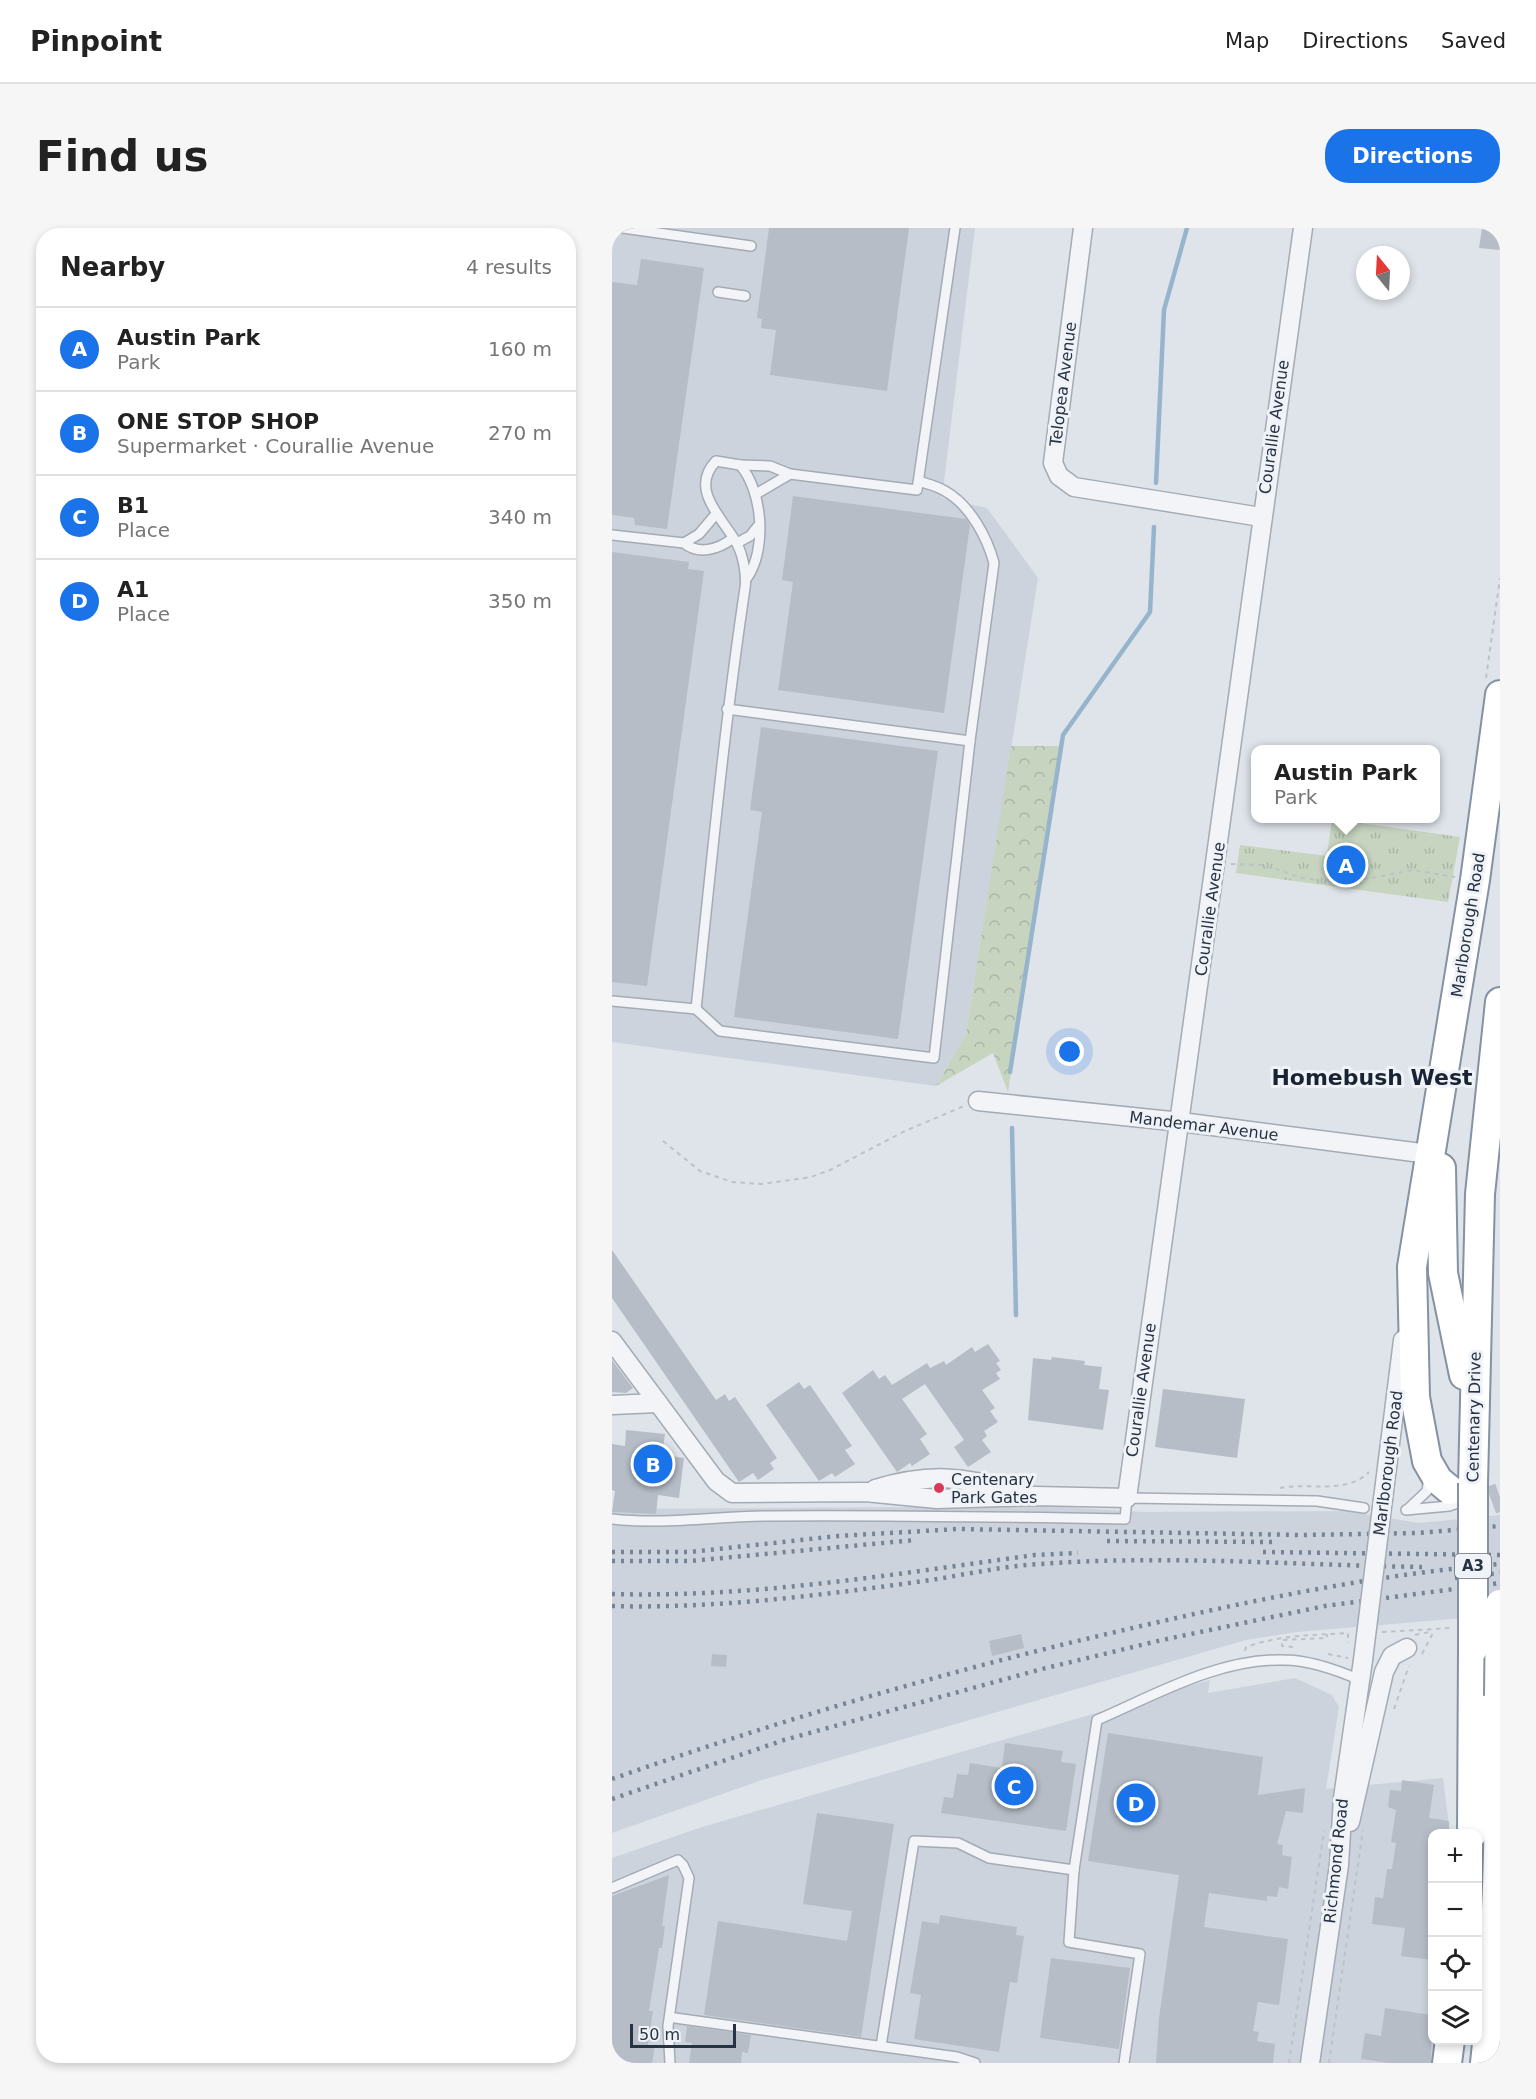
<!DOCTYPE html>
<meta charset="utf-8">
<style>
:root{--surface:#fff;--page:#f6f6f6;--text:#222;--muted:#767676;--line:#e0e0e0;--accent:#1a73e8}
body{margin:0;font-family:"DejaVu Sans",sans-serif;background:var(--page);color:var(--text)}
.controls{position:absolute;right:18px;bottom:18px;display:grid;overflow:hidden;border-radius:12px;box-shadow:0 3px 9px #0003}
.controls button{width:54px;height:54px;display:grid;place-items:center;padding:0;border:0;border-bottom:2px solid var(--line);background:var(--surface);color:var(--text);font:30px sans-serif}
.compass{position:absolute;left:744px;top:18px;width:54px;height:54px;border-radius:50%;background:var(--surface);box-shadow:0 3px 9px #0003;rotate:342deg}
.scale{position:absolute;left:18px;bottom:15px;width:106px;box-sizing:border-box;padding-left:6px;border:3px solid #273242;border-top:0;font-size:16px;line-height:21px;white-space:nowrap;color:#273242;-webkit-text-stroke:4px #eff3f7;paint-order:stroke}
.you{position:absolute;left:458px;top:824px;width:21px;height:21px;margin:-15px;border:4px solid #fff;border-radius:50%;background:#1a73e8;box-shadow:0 0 0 9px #1a73e833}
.badge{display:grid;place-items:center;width:39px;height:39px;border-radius:50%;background:var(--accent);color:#fff;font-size:20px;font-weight:700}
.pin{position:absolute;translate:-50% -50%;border:3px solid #fff;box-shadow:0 2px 6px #0006}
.popup{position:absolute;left:639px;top:517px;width:189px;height:78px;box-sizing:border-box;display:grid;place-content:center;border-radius:12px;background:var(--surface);filter:drop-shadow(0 2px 4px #0005);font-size:20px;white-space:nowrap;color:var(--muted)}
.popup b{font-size:22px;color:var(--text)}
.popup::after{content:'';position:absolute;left:50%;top:100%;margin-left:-12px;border:12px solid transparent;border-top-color:var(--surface)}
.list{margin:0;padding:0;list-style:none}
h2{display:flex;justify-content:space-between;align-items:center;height:78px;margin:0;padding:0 24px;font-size:26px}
h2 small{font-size:20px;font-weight:400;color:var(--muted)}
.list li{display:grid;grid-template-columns:39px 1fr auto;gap:18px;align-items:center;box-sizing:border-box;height:84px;padding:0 24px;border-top:2px solid var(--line)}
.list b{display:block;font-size:22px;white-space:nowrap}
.list p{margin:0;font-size:20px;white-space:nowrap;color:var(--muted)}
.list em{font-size:20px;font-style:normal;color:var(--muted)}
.icon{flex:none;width:33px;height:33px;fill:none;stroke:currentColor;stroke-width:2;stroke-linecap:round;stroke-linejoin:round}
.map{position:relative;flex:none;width:888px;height:1835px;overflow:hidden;border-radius:24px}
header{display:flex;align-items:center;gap:36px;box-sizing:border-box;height:84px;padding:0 30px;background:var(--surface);border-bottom:2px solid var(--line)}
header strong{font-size:28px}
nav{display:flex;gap:33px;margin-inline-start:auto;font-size:21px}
.intro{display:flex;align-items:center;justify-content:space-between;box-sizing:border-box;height:144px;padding:0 36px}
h1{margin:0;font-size:42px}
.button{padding:15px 27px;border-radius:24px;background:var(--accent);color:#fff;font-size:21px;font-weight:700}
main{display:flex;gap:36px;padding:0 36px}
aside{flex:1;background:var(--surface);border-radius:24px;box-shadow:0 3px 9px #0003}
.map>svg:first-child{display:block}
.built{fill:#cdd3dc}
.grass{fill:url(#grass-tufts)}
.forest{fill:url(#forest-crowns)}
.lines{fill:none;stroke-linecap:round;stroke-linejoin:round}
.stream{stroke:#97b4cd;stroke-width:4.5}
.building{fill:#b6bdc7}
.trunk-tunnel{stroke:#bac0c8;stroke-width:28;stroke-dasharray:28 14;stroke-linecap:butt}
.service-casing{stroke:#a4abb4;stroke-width:12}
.minor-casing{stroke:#a4abb4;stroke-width:21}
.trunk-casing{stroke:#8592a2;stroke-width:32}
.path{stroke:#bdc2c9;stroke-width:2;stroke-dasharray:4.5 4.5;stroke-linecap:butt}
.service{stroke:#f2f4f8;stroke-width:9}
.minor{stroke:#f2f4f8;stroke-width:18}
.trunk{stroke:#fff;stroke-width:28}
.rail{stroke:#778495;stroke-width:4.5;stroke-dasharray:3 6;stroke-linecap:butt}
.minor-bridge-casing{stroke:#a4abb4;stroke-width:21;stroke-linecap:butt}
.trunk-bridge-casing{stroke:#8592a2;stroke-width:32;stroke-linecap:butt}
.minor-bridge{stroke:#f2f4f8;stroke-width:18}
.trunk-bridge{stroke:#fff;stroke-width:28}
.poi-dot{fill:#d93a5a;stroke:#eff3f7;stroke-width:2}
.labels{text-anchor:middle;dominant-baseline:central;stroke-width:6;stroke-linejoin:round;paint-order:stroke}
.shield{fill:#eff3f7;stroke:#636c78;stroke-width:1.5}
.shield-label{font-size:15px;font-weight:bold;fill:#273242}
.street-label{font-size:16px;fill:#273242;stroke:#eff3f7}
.poi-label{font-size:16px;fill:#273242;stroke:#eff3f7;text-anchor:start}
.district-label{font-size:22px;font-weight:bold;fill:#192333;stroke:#eff3f7}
</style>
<header>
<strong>Pinpoint</strong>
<nav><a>Map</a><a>Directions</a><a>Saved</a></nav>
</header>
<div class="intro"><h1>Find us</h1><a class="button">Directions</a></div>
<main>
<aside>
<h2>Nearby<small>4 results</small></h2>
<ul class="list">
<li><span class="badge">A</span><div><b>Austin Park</b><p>Park</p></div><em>160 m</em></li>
<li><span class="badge">B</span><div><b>ONE STOP SHOP</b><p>Supermarket · Courallie Avenue</p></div><em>270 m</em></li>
<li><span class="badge">C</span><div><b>B1</b><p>Place</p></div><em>340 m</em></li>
<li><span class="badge">D</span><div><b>A1</b><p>Place</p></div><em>350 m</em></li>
</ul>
</aside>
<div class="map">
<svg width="888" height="1835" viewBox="0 0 888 1835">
<defs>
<pattern id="grass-tufts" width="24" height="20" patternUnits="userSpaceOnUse" patternTransform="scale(1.5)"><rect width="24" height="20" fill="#c6d4c0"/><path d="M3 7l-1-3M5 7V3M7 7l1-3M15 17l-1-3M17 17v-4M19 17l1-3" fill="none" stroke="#aab6a6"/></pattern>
<pattern id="forest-crowns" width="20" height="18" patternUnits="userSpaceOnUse" patternTransform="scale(1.5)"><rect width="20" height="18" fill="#c6d4c0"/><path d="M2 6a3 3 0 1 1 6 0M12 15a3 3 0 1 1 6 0" fill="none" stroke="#aab6a6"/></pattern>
</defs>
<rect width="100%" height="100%" fill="#dfe4ea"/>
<g class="built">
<path d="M 0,0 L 363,0 L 330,270 L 375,280 L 426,350 L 354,806 L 324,858 L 0,814 Z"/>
<path d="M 432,1278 L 533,1284 L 734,1283 L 807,1295 L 888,1287 L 888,1387 L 685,1404 L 634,1412 L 150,1552 L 0,1605 L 0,1281 Z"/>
<path d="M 683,1450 L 720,1467 L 727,1479 L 714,1561 L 831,1550 L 838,1605 L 820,1606 L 820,1812 L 828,1813 L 824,1835 L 0,1835 L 0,1630 L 90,1599 L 598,1452 L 596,1465 Z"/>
</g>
<path class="grass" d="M 720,591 L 848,609 L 836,674 L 624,645 L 628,617 L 715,628 Z"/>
<path class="forest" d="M 399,518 L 449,518 L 396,864 L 381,825 L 324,858 L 354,806 Z"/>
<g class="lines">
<g class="stream">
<path d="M 544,255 L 552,82 L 575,0"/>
<path d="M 398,844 L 451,507 L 538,384 L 542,299"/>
<path d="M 400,900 L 404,1087"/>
</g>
</g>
<g class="building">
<path d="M 157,0 L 297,0 L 275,163 L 158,147 L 164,102 L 149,100 L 150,91 L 145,90 Z"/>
<path d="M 870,0 L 888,0 L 888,22 L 867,20 Z"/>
<path d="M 29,31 L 92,40 L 55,301 L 23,297 L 22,290 L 0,287 L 0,54 L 25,57 Z"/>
<path d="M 181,268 L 354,291 L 358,297 L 332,485 L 166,462 L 181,354 L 170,352 Z"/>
<path d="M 0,324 L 77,334 L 76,341 L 92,343 L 35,758 L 0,754 Z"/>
<path d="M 149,499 L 326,523 L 286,811 L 122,789 L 150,584 L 138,582 Z"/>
<path d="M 0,1022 L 104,1172 L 113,1166 L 117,1173 L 123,1169 L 165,1230 L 158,1235 L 162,1241 L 146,1252 L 141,1245 L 127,1254 L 0,1070 Z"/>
<path d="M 376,1116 L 388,1133 L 384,1135 L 389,1142 L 384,1145 L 388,1151 L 370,1162 L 383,1180 L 378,1183 L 386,1194 L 372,1203 L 375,1208 L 370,1212 L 379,1224 L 356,1239 L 342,1219 L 352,1212 L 313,1156 L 290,1171 L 315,1206 L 308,1211 L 318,1226 L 300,1238 L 298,1235 L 285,1244 L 230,1165 L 261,1142 L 267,1151 L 273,1147 L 280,1157 L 315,1135 L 318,1140 L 332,1133 L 334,1137 L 360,1119 L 363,1124 Z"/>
<path d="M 440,1129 L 473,1133 L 472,1137 L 490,1139 L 487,1161 L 497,1162 L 491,1202 L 416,1192 L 421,1130 L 439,1132 Z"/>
<path d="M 0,1132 L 21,1160 L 14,1165 L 0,1164 Z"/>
<path d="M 187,1154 L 192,1161 L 198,1157 L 240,1218 L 233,1222 L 243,1236 L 223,1249 L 220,1245 L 207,1253 L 154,1177 Z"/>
<path d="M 551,1161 L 633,1171 L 625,1230 L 543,1219 Z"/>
<path d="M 14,1202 L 53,1206 L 50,1227 L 72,1230 L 67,1270 L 46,1267 L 44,1286 L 0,1284 L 3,1263 L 0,1262 L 0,1216 L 13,1218 Z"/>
<path d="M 409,1406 L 412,1420 L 380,1428 L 377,1413 Z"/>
<path d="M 100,1426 L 115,1427 L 114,1439 L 99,1438 Z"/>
<path d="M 496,1505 L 651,1529 L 646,1567 L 693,1560 L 691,1585 L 674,1583 L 665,1616 L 671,1617 L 670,1627 L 680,1629 L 676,1661 L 667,1659 L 665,1669 L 655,1668 L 655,1673 L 597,1665 L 592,1699 L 676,1711 L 667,1777 L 646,1774 L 641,1803 L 647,1804 L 645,1813 L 663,1816 L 661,1835 L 544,1835 L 547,1790 L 567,1647 L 476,1633 Z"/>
<path d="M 393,1515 L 451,1523 L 449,1534 L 464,1536 L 454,1603 L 329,1585 L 332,1569 L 341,1570 L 345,1546 L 356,1547 L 358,1535 L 390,1540 Z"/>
<path d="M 790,1552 L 822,1557 L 817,1590 L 837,1593 L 837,1605 L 820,1605 L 820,1732 L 789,1728 L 793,1700 L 760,1696 L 763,1669 L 771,1670 L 775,1641 L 780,1641 L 784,1615 L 779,1614 L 784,1582 L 776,1579 L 778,1562 L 789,1563 Z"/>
<path d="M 205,1585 L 282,1596 L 249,1809 L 92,1787 L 106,1693 L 235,1713 L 240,1683 L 191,1676 Z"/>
<path d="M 57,1647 L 50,1698 L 53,1698 L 50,1720 L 47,1720 L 37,1783 L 41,1783 L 36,1817 L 43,1817 L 40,1835 L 0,1835 L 0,1668 Z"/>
<path d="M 328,1687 L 405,1699 L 404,1707 L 412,1708 L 405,1755 L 398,1754 L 387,1824 L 302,1811 L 309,1767 L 298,1765 L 310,1693 L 327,1696 Z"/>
<path d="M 439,1730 L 518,1740 L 507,1821 L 428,1810 Z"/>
<path d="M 773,1780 L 820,1787 L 819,1835 L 777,1835 L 749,1831 L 753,1805 L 769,1808 Z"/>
<path d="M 75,1798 L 139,1807 L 136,1825 L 130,1824 L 129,1835 L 77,1835 L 80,1815 L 73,1814 Z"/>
</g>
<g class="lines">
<path class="trunk-tunnel" d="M 839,1262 L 877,1273 L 888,1269"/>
<g class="service-casing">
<g id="service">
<path d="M 11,0 L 139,18"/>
<path d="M 106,64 L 133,68"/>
<path d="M 128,237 L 158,238 L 178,246 L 305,262 L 343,0"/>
<path d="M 307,253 C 315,256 325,258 333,263 C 358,277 375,309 382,335 L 358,513"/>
<path d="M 144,266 L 178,246"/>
<path d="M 0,307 L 72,315 C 86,327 106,322 121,310"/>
<path d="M 72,315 L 87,306 L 104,286"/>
<path d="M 125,315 L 138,308 L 146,298"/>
<path d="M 0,773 L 84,781 C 99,640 112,500 133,360 C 135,348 131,327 125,316 C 112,291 76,262 104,233 L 128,237 C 151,263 155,322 135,350"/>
<path d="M 84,781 L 108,803 L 322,830 L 358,513 L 115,481"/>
<path d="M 796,1281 L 815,1263 L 817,1249"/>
<path d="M 794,1282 L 837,1278 L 858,1271"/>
<path d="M 0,1291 C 53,1297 106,1288 159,1288 C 277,1287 395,1289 513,1291 L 515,1270 L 705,1273 L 752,1280"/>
<path d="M 462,1642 L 457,1714 L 528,1726 L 512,1835"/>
<path d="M 0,1660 L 66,1632 L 71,1637 L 77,1650 L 56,1798 L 58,1835"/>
<path d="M 63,1790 L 345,1829 L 363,1835"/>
<path d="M 269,1818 L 302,1613 L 346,1615 L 377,1630 L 462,1642 L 485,1492 C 543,1467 607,1430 672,1432 C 698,1432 725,1442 748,1452"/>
</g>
</g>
<g class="minor-casing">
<g id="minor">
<path d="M 471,0 L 441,235 L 447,248 L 462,259 L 649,289"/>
<path d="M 366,873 L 569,894 L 817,926"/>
<path d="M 0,1113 L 104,1253 L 120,1265 L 253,1264 L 325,1271 L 423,1268 L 515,1270 L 691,0"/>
<path d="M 0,1177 L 46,1175"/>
<path d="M 263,1261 C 320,1244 347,1249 404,1263"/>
<path d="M 771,1271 L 791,1112"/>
<path d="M 738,1594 L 772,1444 L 780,1428 L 795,1420"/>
<path d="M 698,1835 L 727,1637 L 731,1570 L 751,1432"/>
</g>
</g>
<g class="trunk-casing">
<g id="trunk">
<path d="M 829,940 L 831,1045 L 852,1147"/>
<path d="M 861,1255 L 868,966 L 888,774"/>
<path d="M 838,1262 L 826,1252 L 815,1233 L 803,1169 L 800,1039 L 863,652 L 888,467"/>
<path d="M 860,1606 L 861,1421"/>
<path d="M 835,1835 L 838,1812"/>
<path d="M 873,1835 C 886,1713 888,1591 887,1468"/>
</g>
</g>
<g class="path">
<path d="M 874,450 L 888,350"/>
<path d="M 619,636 L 654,637 L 686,649 L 719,654 L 738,654 L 801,642 L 843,649"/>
<path d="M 51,913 L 88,943 L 120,954 L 150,956 L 199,949 L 218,942 L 293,903 L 352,878"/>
<path d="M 668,1260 C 697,1254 734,1267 757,1244"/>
<path d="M 770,1404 L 839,1400"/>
<path d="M 803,1407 L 817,1404"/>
<path d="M 681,1419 L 670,1418 L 670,1412 L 715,1410 L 715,1406"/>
<path d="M 633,1423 L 634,1419 C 668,1407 701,1407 736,1405 L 736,1415"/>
<path d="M 716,1426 L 736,1430"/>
<path d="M 810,1426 L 822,1403"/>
<path d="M 782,1481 L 797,1438"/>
<path d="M 677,1835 L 712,1603"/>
<path d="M 717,1835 L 751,1602"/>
</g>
<use href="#service" class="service"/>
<use href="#minor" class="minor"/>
<use href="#trunk" class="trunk"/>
<g class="rail">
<path d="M 495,1313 L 660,1314"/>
<path d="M 0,1324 L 78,1324 L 226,1308 L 346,1301 L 690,1307 L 806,1305 L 888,1298"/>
<path d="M 651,1324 L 888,1327"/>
<path d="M 0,1333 L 78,1333 L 303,1312"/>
<path d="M 843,1350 L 888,1345"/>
<path d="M 0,1366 C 141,1370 283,1346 423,1327 L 466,1325"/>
<path d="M 0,1378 C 103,1381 210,1367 312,1353 C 346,1348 381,1340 415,1337 C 547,1326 678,1337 810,1339"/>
<path d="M 0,1551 C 168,1492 339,1442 512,1402 C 636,1373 761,1347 888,1336"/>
<path d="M 0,1571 L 172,1512 L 430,1441 L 550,1412 L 713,1378 L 888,1355"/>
</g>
<g class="minor-bridge-casing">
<path id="minor-bridge" d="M 751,1432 L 771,1271"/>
</g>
<g class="trunk-bridge-casing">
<g id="trunk-bridge">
<path d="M 861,1421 L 861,1255"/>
<path d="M 887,1468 L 888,1376"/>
</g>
</g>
<use href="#minor-bridge" class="minor-bridge"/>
<use href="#trunk-bridge" class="trunk-bridge"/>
</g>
<circle class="poi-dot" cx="327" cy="1260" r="6"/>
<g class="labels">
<rect class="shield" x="843" y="1326" width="36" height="24" rx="4.5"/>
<g class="shield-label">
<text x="861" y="1338">A3</text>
</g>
<g class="street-label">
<text transform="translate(451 156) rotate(-83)">Telopea Avenue</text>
<text transform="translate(662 199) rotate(-82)">Courallie Avenue</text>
<text transform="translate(598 681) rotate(-82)">Courallie Avenue</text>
<text transform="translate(856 697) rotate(-81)">Marlborough Road</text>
<text transform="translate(592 898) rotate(7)">Mandemar Avenue</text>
<text transform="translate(529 1162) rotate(-82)">Courallie Avenue</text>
<text transform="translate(862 1189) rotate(-89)">Centenary Drive</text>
<text transform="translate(776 1235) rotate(-83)">Marlborough Road</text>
<text transform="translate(724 1633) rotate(-84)">Richmond Road</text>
</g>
<g class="poi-label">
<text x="339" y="1251">Centenary<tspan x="339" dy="18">Park Gates</tspan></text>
</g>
<g class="district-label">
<text x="760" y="849">Homebush West</text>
</g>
</g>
</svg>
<div class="controls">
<button>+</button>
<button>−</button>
<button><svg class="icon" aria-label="locate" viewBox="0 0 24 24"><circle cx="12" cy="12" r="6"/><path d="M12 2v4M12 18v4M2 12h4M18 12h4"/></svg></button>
<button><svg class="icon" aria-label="layers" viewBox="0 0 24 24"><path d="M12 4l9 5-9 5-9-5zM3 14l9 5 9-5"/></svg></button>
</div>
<svg class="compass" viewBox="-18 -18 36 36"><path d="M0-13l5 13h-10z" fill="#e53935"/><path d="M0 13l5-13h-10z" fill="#767676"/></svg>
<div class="scale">50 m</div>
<div class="you"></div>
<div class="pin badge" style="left:734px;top:637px">A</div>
<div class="popup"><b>Austin Park</b>Park</div>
<div class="pin badge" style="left:41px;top:1236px">B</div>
<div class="pin badge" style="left:402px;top:1558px">C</div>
<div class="pin badge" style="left:524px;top:1575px">D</div>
</div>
</main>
